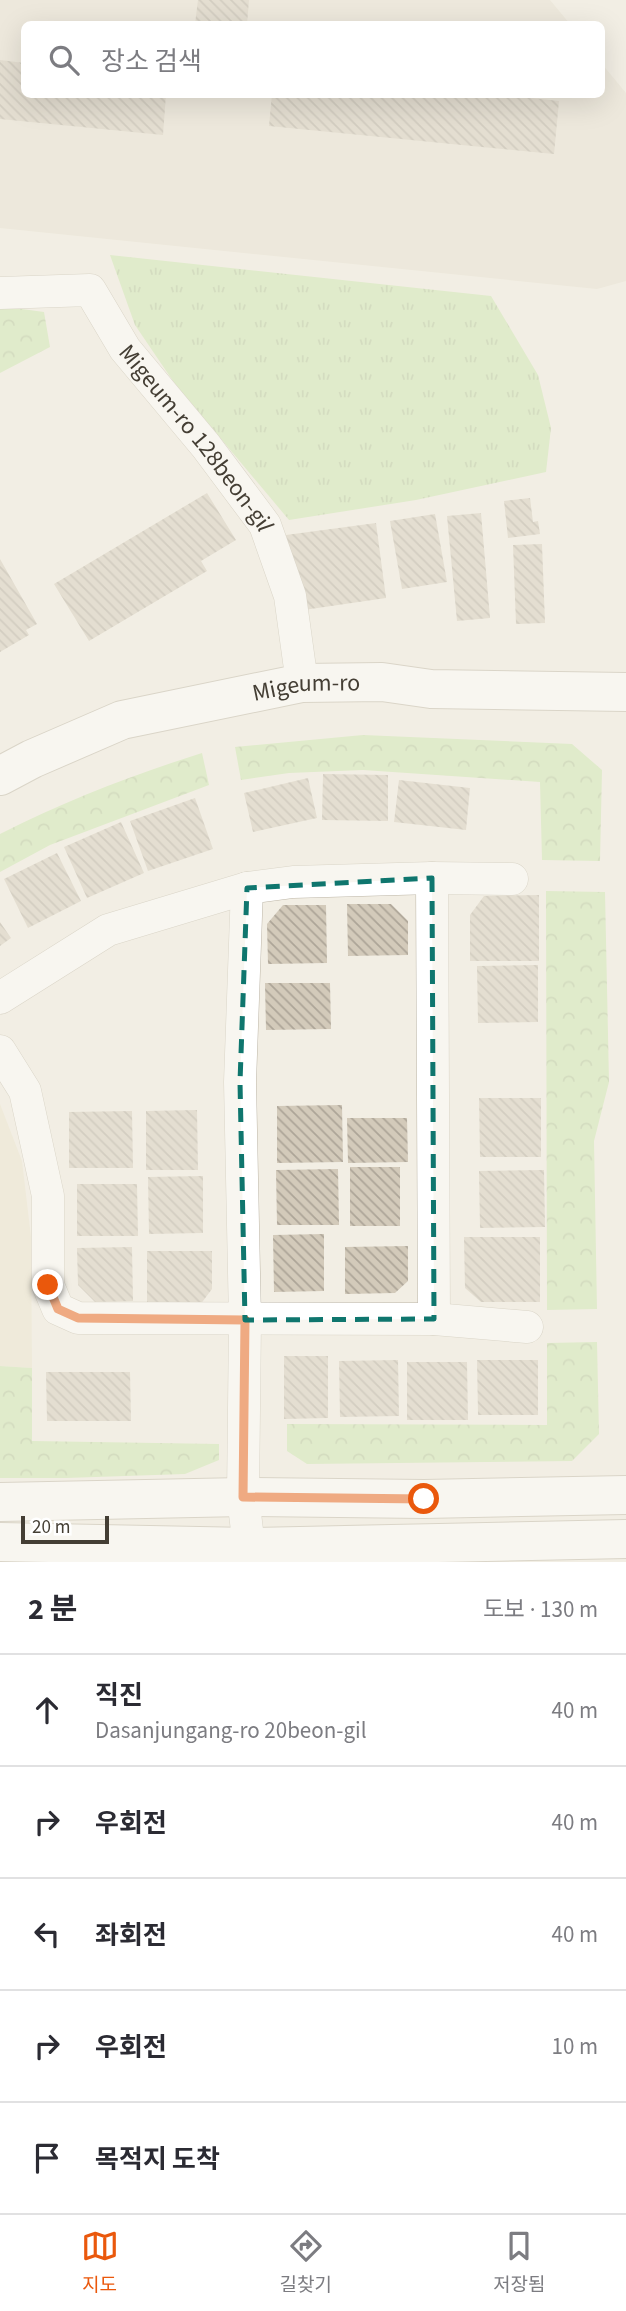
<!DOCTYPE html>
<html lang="ko">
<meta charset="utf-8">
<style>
:root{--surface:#fff;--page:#f7f7f7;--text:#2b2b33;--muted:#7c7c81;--line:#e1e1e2;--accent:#ea580c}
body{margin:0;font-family:"Source Sans 3","Noto Sans KR",sans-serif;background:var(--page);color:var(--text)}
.scale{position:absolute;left:21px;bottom:18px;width:88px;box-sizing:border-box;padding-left:7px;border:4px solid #443e34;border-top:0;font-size:19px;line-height:24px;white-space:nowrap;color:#443e34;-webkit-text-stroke:5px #fff;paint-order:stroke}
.stop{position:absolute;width:21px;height:21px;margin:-16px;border:5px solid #ea580c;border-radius:50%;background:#fff}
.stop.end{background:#ea580c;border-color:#fff;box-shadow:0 2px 7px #0008}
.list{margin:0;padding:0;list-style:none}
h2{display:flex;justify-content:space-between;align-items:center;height:91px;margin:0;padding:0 28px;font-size:30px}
h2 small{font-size:23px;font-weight:400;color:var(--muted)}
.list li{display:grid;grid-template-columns:46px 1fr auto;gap:21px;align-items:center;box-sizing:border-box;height:112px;padding:0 28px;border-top:2px solid var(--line)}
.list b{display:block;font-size:26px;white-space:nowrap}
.list p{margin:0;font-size:23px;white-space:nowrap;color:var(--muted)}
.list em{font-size:23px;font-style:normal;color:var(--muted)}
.icon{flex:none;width:38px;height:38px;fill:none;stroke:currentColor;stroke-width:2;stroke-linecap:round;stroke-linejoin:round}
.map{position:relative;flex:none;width:626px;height:1562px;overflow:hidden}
.search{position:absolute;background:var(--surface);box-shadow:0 7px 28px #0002;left:21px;right:21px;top:21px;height:77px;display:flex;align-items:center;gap:18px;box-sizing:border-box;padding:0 24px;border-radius:10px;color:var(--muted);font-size:26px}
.sheet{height:651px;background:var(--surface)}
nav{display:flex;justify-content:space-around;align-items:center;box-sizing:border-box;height:98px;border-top:2px solid var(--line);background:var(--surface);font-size:19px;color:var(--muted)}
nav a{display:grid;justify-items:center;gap:4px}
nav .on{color:var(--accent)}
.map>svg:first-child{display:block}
.residential{fill:#e6e0d2}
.education{fill:#ebe4ce}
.grass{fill:url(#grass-tufts)}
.forest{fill:url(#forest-crowns)}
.building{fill:url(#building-back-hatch)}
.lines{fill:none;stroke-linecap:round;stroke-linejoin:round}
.minor-casing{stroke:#bdb6a7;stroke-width:33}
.tertiary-casing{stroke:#bdb6a7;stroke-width:40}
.minor{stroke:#fff;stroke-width:32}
.tertiary{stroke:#fff;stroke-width:38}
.route{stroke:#ea580c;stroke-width:9}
.marked{fill:none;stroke:#0f766e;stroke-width:5;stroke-dasharray:14 9;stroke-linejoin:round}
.labels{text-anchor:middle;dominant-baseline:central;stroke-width:6;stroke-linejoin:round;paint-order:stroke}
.street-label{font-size:24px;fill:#443e34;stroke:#fff}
</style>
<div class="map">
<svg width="626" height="1562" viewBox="0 0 626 1562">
<defs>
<pattern id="grass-tufts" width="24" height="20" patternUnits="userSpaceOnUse" patternTransform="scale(1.75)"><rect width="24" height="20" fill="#cae6ad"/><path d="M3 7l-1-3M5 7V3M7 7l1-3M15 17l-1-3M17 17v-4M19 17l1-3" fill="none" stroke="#afc695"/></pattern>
<pattern id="forest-crowns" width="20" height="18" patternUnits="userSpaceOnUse" patternTransform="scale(1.75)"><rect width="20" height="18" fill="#cae6ad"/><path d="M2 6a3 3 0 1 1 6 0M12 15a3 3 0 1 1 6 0" fill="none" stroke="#afc695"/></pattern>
<pattern id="building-back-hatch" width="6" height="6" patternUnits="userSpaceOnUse" patternTransform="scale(1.75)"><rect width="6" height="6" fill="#d3caba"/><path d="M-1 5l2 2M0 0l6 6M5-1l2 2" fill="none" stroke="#ada598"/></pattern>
</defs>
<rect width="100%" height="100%" fill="#f2eee4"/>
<path class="residential" d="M 0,0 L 550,0 L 570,24 L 24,24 L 24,94 L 602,94 L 602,64 L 626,93 L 626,281 L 597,289 L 0,228 Z"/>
<path class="education" d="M 0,1104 L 22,1161 L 31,1237 L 32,1368 L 0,1366 Z"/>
<path class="grass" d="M 110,255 L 491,296 L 538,375 L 551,428 L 546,472 L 416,500 L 289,520 L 175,384 L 135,325 Z"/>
<g class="forest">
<path d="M 0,306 L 44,312 L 50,347 L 0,373 Z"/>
<path d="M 363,735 L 572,744 L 602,770 L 600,861 L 542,860 L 540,782 L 363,770 L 289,773 L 241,780 L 235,747 Z"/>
<path d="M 202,753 L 209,785 L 50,845 L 0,872 L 0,834 C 65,801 132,775 202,753 Z"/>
<path d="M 546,891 L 605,892 L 609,1082 L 594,1141 L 597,1309 L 547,1310 Z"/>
<path d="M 597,1342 L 599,1434 L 572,1461 L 307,1464 L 287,1451 L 287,1424 L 547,1425 L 547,1343 Z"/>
<path d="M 0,1366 L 32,1368 L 32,1441 L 219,1444 L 219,1460 L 185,1474 L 66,1478 L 0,1478 Z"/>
</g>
<g class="building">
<path d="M 198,0 L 249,0 L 247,24 L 195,24 Z"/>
<path d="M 0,60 L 24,63 L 24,94 L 166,94 L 163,135 L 0,119 Z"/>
<path d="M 272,94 L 494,94 L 559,101 L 554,154 L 269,126 Z"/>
<path d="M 207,493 L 236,540 L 201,561 L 207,571 L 89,641 L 54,584 Z"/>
<path d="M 530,498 L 533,522 L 538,521 L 540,534 L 508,538 L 504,501 Z"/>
<path d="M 481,513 L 490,618 L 457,621 L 447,516 Z"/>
<path d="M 435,514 L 447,582 L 402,589 L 390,521 Z"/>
<path d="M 376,523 L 386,598 L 297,611 L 286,535 Z"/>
<path d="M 542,544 L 545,623 L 516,624 L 513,545 Z"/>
<path d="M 0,559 L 37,624 L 26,630 L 29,635 L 0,652 Z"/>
<path d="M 323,774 L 388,775 L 388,821 L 322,820 Z"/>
<path d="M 308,778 L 317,818 L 253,832 L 244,793 Z"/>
<path d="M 399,780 L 470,788 L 466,830 L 394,822 Z"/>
<path d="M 195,798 L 213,849 L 148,871 L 130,821 Z"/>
<path d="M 121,822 L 144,873 L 87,898 L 64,847 Z"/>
<path d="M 57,853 L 81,901 L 28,928 L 4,879 Z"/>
<path d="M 539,895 L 539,961 L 470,961 L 470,915 L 484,896 Z"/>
<path d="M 347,904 L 391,904 L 408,921 L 408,955 L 348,956 Z"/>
<path d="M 283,905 L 326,905 L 327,963 L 268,964 L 267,924 Z"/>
<path d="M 0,922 L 11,938 L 0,946 Z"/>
<path d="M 538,965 L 538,1022 L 478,1023 L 477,966 Z"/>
<path d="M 265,983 L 330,983 L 331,1029 L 266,1030 Z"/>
<path d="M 479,1098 L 541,1098 L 541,1157 L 480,1157 Z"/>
<path d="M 342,1105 L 343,1162 L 277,1163 L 277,1106 Z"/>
<path d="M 197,1110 L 198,1170 L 146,1170 L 146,1111 Z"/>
<path d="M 132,1111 L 133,1168 L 69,1168 L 69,1112 Z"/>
<path d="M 347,1118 L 407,1118 L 408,1162 L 348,1163 Z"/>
<rect x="350" y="1167" width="50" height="59"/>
<path d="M 338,1169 L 339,1225 L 277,1225 L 276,1170 Z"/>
<path d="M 544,1170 L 545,1227 L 480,1228 L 479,1171 Z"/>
<path d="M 203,1176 L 203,1233 L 149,1234 L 148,1177 Z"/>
<path d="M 77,1184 L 137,1184 L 138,1236 L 77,1236 Z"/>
<path d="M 324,1234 L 324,1291 L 274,1292 L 273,1235 Z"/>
<path d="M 464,1237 L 540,1237 L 540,1302 L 481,1302 L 465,1288 Z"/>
<path d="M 408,1246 L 408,1281 L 395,1293 L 345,1294 L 345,1247 Z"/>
<path d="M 132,1247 L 133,1301 L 95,1302 L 78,1285 L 77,1248 Z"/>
<path d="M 147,1251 L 212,1251 L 212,1289 L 200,1305 L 147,1306 Z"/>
<path d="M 284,1356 L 328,1356 L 328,1418 L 284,1419 Z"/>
<path d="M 398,1360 L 399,1416 L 340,1417 L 339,1361 Z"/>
<path d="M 477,1360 L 538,1360 L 538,1415 L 478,1415 Z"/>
<path d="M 407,1362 L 467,1362 L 468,1420 L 407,1420 Z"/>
<path d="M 46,1372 L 130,1372 L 131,1421 L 47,1421 Z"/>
</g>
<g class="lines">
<g class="minor-casing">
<g id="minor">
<path id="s1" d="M 0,293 L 90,290 L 125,349 L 206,446 L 265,525 L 290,596 L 302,683"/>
<path d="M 247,888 L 240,1082 L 245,1320 L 243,1497 L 249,1547"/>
<path d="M 0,998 L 108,930 L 247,888 L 293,882 L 432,878 L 512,879"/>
<path d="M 0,1051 L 25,1091 L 48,1196 L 48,1285 L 58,1309 L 78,1318 L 434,1319 L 432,878"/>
<path d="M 434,1319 L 527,1327"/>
</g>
</g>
<g class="tertiary-casing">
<g id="tertiary">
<path id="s2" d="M 0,776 L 32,759 L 122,720 L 302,683 L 382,682 L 431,689 L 626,692"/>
<path d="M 0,1502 L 243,1497 L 424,1499 L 626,1495"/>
<path d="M 0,1542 L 249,1547 L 626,1539"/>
</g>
</g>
<use href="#minor" class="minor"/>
<use href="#tertiary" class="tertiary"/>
</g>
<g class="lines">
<path class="route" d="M 48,1285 L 58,1309 L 78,1318 L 245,1320 L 243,1497 L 424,1499"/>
</g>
<path d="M0 0H626V1562H0ZM 432,878 L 434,1319 L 245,1320 L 240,1082 L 247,888 Z" fill="#f2eee4" fill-opacity=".55" fill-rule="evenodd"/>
<path class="marked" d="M 432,878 L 434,1319 L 245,1320 L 240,1082 L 247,888 Z"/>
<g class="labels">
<g class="street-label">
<text stroke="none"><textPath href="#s1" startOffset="273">Migeum-ro 128beon-gil</textPath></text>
<text stroke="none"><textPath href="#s2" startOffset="322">Migeum-ro</textPath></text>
</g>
</g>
</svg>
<div class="scale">20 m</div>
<div class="stop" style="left:424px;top:1499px"></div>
<div class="stop end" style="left:48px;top:1285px"></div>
<div class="search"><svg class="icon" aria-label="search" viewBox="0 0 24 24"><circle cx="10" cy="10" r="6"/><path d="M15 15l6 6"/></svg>장소 검색</div>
</div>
<section class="sheet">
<h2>2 분<small>도보 · 130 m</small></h2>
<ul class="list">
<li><svg class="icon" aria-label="ahead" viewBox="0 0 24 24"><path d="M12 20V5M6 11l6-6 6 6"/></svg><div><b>직진</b><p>Dasanjungang-ro 20beon-gil</p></div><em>40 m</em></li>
<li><svg class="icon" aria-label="right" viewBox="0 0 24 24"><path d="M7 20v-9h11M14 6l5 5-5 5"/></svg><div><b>우회전</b></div><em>40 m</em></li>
<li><svg class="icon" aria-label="left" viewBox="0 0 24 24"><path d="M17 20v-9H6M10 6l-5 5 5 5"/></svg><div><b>좌회전</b></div><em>40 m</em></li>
<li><svg class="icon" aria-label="right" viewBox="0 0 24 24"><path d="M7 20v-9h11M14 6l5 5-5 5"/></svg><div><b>우회전</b></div><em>10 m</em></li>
<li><svg class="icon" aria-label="arrive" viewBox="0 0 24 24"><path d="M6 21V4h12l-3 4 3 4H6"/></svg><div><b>목적지 도착</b></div></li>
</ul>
</section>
<nav>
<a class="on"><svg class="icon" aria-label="map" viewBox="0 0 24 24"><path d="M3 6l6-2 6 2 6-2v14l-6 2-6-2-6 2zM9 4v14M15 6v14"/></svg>지도</a>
<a><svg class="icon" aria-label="directions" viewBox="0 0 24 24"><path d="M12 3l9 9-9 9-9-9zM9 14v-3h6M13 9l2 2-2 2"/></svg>길찾기</a>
<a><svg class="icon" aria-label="saved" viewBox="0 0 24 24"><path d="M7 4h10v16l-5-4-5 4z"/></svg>저장됨</a>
</nav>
